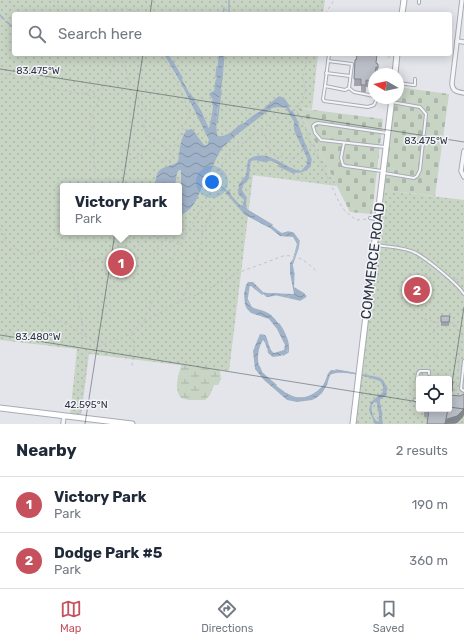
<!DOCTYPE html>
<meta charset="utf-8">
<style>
:root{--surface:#fff;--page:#f2f2f3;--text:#1f2937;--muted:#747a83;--line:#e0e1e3;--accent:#c7505d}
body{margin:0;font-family:Rubik,sans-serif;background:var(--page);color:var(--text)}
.controls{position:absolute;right:12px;bottom:12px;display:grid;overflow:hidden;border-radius:4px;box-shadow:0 2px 10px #0003}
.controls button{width:36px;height:36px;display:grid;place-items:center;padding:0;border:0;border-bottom:1px solid var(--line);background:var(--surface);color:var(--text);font:20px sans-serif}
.compass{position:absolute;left:368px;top:68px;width:36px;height:36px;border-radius:50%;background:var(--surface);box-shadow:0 2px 10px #0003;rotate:279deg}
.you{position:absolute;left:212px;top:182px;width:14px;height:14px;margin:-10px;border:3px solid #fff;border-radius:50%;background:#1a73e8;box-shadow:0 0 0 6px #1a73e833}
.badge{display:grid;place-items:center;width:26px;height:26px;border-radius:50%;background:var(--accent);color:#fff;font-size:13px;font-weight:700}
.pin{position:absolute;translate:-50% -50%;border:2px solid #fff;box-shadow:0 1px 4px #0006}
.popup{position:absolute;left:60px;top:183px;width:122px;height:52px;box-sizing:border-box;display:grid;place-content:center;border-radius:4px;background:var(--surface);filter:drop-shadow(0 1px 3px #0005);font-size:13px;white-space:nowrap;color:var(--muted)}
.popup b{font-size:15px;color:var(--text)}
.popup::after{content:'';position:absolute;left:50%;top:100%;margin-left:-8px;border:8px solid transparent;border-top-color:var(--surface)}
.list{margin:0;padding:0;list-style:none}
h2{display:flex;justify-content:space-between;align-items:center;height:52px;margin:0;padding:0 16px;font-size:17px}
h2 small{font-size:13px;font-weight:400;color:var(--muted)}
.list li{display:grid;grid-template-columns:26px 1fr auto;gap:12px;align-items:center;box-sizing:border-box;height:56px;padding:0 16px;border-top:1px solid var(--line)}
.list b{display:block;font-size:15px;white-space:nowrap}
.list p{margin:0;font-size:13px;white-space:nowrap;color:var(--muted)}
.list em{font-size:13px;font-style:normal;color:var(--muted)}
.icon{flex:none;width:22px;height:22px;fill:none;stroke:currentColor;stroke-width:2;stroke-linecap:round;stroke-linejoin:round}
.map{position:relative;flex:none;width:464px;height:424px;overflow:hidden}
.search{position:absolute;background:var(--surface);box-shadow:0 2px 10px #0003;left:12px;right:12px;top:12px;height:44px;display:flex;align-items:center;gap:10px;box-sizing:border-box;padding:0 14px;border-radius:4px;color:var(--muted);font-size:15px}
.sheet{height:164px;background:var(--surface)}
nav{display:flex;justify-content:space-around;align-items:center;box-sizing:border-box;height:56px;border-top:1px solid var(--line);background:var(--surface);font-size:11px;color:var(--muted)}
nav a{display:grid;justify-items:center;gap:2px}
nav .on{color:var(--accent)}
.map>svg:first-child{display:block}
.wetland{fill:url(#wetland-marsh)}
.cemetery{fill:url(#cemetery-stones)}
.park{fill:url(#park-dots);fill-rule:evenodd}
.water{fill:url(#water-waves);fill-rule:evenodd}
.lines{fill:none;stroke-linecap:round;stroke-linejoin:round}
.stream{stroke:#a0b2c8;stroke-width:1.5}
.lane-casing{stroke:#a8acb4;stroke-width:4}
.street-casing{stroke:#a8acb4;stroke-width:5.5}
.secondary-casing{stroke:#a8acb4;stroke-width:7}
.path{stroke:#c1c3c9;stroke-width:1;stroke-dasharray:3 3;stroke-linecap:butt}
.lane{stroke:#f5f6f9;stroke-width:2}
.street{stroke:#f5f6f9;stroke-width:3.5}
.secondary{stroke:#fff;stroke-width:5}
.wall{fill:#a0a3ab}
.shaded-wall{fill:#82858b}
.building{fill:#babec7;stroke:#82858b}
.ticks{fill:none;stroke:#2c3341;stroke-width:1;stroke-opacity:0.45}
.labels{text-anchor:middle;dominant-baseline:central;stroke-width:3;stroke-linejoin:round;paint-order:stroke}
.street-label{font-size:14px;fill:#2c3341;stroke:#f3f4f8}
.ticks-label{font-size:10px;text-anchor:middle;fill:#2c3341;stroke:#f3f4f8;stroke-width:3;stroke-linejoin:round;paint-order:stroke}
</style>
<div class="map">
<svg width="464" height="424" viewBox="0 0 464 424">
<defs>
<pattern id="wetland-marsh" width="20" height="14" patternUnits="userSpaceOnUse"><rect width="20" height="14" fill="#c8d4c4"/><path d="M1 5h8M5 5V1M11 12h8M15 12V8" fill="none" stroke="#acb6aa"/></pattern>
<pattern id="cemetery-stones" width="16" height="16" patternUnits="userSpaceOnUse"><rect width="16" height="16" fill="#c8d4c4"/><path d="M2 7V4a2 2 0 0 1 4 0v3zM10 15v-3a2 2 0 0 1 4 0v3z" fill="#acb6aa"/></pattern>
<pattern id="park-dots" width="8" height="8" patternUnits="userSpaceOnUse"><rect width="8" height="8" fill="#c8d4c4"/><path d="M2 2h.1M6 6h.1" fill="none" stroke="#acb6aa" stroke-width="1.8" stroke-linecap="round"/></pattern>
<pattern id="water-waves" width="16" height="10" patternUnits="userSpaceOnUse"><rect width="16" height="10" fill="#a0b2c8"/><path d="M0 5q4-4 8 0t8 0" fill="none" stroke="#8391a4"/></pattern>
</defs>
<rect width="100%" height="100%" fill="#e3e5ea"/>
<path class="wetland" d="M 182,363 L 217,368 L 220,371 L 221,379 L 218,385 L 214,385 L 210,395 L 205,400 L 189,400 L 181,398 C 173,388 179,374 182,363 Z"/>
<g class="cemetery">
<path d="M 398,87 L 449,94 L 435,196 L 382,190 L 394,98 L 398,98 Z"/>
<path d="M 298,108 L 383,119 L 372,214 L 350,212 Z"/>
</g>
<g class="park">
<path d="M 0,0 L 325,0 L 323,14 L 14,14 L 14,54 L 318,54 L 312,109 L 298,108 L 337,186 L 253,175 L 229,371 L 89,354 L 81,417 L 70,416 L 77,349 L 0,340 ZM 63,186 L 179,186 L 179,232 L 63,232 Z"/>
<path d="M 382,190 L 464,200 L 464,424 L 354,424 ZM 419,379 L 449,379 L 449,409 L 419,409 Z"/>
</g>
<path class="water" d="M 164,54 L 168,54 L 191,96 L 201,112 L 205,124 L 209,128 C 214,120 216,102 210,94 L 215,91 L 219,54 L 224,54 C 223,63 223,71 222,80 C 221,94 213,123 218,137 L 222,137 L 228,135 L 270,104 L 277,98 L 283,98 L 296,119 L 303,140 L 311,159 C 311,164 310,167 306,170 C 293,179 283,164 271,161 C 265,160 270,162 264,162 C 259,161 257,159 252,160 L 250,162 L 248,179 L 243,184 L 241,190 L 246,198 L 245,207 L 247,210 L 271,225 L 281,233 L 292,232 C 305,241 293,253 292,265 C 291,267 294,271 294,274 C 295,279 294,283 294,287 L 304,293 L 306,296 L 300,300 L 280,295 L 267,297 L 253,286 L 249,286 C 241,314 258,305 271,315 C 280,323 286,335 289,347 L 286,353 L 280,356 L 273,357 L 268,353 L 266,341 L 263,340 C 257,349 256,364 262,373 C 277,385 290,403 311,396 C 315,394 318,393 321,389 C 326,383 326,374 331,370 L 345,371 L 379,378 L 383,381 L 387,390 L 386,395 L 379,400 L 382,412 L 382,424 L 375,424 L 369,410 L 371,402 L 383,392 L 383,386 L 380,381 C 368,377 341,369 330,375 L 327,385 L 322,393 L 316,398 L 312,400 L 297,402 L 287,400 L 264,380 L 255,369 L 253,351 L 260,334 L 265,335 C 269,340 268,349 274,353 L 284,350 L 285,345 L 277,329 L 269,319 L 251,313 L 247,309 L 245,305 L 244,294 L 246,285 L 248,282 L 253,282 L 263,292 L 267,293 L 294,294 L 290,273 L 290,263 L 293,259 L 297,244 L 293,237 L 280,236 L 270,228 L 245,215 L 226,193 L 226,191 L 229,190 L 231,195 L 240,205 L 243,205 L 244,200 L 238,194 L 239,184 L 246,175 L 248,160 C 267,146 283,168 301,171 L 307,164 L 307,158 L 294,130 L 294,122 L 286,108 L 278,107 L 272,108 L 235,136 L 222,148 L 218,155 L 210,172 L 211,178 L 204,180 C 200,193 194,212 179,215 L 179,206 L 181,204 L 181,170 L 179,170 L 177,173 L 175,186 L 152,186 C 158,180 155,177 158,172 C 162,166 173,166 178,162 C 180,152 179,139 187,130 L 192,129 L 204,145 L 207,145 L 209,140 L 181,83 ZM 375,402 L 377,403 C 377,409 380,414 379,420 L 378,422 C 372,418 371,410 372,404 Z"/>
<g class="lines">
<g class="stream">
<path d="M 223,14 L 224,8"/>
<path d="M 229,14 L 229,0"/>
<path d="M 0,15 L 4,19"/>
<path d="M 7,22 L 14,28"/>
<path d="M 172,61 L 182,78"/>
<path d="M 216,77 L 217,67"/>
<path d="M 221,86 L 224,54"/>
<path d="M 190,94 L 201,112 L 207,126"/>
<path d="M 212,97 L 210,94 L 215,91 L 216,81"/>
<path d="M 266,107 L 279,97 L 283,98 L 289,106"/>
<path d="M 292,111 L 296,119 L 303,140 L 311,159 L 310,166 L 306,170"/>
<path d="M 247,121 L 258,113"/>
<path d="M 217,123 L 221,90"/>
<path d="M 210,128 L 214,107 L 212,101"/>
<path d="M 218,137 C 228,138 234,130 242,124"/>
<path d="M 268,161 C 262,162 257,157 250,161 L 248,179 L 243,184 L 241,190 L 246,198 L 245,207 L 247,210 L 272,225"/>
<path d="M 279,166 L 294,173"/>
<path d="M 211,177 L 226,191"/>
<path d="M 279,232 L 282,234 L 288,232 L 293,233 L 299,241 L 298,248 L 292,265 L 294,275"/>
<path d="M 249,286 L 247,299 L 251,307"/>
<path d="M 252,286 L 262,294"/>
<path d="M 278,295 L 300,300 L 305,297 L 306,296"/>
<path d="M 279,324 C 284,331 290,343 288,352 L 283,355"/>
<path d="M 264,340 L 266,343 L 267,347"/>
<path d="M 259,366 L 262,373 L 276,385"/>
<path d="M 336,370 L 379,378 L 383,381 L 387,389"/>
<path d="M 287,394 C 301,404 317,395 326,383"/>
<path d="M 382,424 L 379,399 L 386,395"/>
</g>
<g class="lane-casing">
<g id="lane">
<path d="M 419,3 L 419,0"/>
<path d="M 328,61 L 352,64 L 349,88"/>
<path d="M 326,73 L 350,76"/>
<path d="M 398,83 L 413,85 L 415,85 L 415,79"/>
<path d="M 325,86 L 329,54"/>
<path d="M 374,96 L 354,92 L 349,88 L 345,90 L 325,86 L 323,99 L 324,101 L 368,107 L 374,105 L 377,98"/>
<path d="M 378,98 L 380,100 L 420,107 L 426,114 L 420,170 L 417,176 L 414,178 L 384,173"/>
<path d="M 344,143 L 341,158 L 343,165 L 346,166 L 382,171"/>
<path d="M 385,147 L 321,140 L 315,133 L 313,126 L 315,124 L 318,123 L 387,133"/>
<path d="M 370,218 L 377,219"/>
<path d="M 376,245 C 388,247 405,247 416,253 C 428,260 457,283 464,294"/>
<path d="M 464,361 L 461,389 L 464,391"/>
<path d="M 428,378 L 428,379"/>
<path d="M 417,379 L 418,373 L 420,371 L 429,371 L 429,374"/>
<path d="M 415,400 L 419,403"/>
</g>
</g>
<g class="street-casing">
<g id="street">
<path d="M 462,0 L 452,83 C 452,91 457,92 464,93"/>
<path d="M 457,41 L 464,42"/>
<path d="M 464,151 L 461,171 L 464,177"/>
<path d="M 63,424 L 64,416"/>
</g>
</g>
<g class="secondary-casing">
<g id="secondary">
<path d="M 402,14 L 404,0"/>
<path d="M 395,74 L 397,54"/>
<path d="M 0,408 L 132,424"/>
<path d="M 353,424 L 392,98"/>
</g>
</g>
<g class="path">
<path d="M 53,0 L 66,14"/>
<path d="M 89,0 L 93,14"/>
<path d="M 110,14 C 117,4 133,11 143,14"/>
<path d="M 325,14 L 334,0"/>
<path d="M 171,54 L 176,63"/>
<path d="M 119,55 L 126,69 L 130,89 L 141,102 L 147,112 L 144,126 L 145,134 L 163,145 L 172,153"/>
<path d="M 389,58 L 389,54"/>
<path d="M 0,74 L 21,76 L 58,90 L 86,94 L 99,99"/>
<path d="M 86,93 L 97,91 L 104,87"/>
<path d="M 261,129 L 279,118"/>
<path d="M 312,144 L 339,202 L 344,210 L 356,220 L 368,219"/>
<path d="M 212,175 L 215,178"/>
<path d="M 93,186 L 91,179 L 96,170 L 92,156 L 95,136 L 90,121 L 118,54"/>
<path d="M 101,186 L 108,185 L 110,175 L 128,160 L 141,156 L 145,149 C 154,151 158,157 166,162 L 173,159 L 172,153 L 190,113 L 175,79 L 162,54"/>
<path d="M 0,229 L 5,233 L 4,242 L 8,248 L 16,249 L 26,255 C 33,253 56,246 62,250 C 73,256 82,322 84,336"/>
<path d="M 183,229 L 202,231"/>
<path d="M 157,250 L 164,243 L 166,239"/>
<path d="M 154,253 L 163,239"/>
<path d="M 69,262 C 100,259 126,258 151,236 L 167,238 L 180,245"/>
<path d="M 455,280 L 464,277"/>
<path d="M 0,292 L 16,300 L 25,307 L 46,313 L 71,327 L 91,340 L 106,342"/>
<path d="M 288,298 L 288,293"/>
<path d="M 177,303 L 198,294 L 240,272 L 283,256 C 296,254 308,262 316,271"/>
<path d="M 424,319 L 440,323"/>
<path d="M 144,322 L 177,303 L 182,299 L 186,290 L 200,250 L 203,231 L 210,216 L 212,208 L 204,201"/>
<path d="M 450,323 L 454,323 L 462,334 L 456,389 L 458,396"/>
<path d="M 132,333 L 134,345 L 132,366"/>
<path d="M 433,333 L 440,323"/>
<path d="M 433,345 L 438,349 L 436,359"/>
<path d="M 80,413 L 87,355 L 97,347 L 129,335 L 143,322 L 176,252 L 197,216 L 226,157 L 260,129 C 267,134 267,148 272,155 L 294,159 L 299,153 L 311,147 L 311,144 C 307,137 307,131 304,124 C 302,118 296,113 296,105 L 302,101 L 305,92 L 303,75 L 308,54"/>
<path d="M 459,424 L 464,419"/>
</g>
<use href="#lane" class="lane"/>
<use href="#street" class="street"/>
<use href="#secondary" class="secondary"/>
</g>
<g class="wall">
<path d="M 355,60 L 378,64 L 378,74 L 374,74 L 374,88 L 366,87 L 366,92 L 361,92 L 361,86 L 354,86 Z"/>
<path d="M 441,316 L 450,316 L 449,326 L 441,326 Z"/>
<path d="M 449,381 L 453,389 L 451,395 L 463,417 L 457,423 L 455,424 L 427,424 L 428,417 L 424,417 L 424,409 Z"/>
</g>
<g class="shaded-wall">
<path d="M 453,382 L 453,389 L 450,402 L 450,395 Z"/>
<path d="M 464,408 L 464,415 L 463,417 L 457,423 L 446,424 L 447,419 Z"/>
</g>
<g class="building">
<path d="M 357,54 L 377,54 L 376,63 L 378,64 L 378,68 L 376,67 L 375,74 L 374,74 L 374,81 L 366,80 L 366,85 L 361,85 L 361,79 L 354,79 L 355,60 L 356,60 Z"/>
<path d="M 441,316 L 450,316 L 449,322 L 441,322 Z"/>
<path d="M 449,381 L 453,382 L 450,395 L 460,396 L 464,394 L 464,408 L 463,410 L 457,416 L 447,419 L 446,424 L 427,424 L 429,410 L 424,410 L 424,409 L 449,409 Z"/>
</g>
<path class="ticks" d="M 150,14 L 152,0M 0,69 L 464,142M 0,335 L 419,402M 449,402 L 464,307M 449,407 L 464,409M 85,424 L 143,54M 445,424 L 448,409"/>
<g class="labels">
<g class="street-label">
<text transform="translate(373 261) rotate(-83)">COMMERCE ROAD</text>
</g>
</g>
<g class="ticks-label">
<text x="38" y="74">83.475°W</text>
<text x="426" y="144">83.475°W</text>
<text x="38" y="340">83.480°W</text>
<text x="86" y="408">42.595°N</text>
</g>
</svg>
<div class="controls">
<button><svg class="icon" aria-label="locate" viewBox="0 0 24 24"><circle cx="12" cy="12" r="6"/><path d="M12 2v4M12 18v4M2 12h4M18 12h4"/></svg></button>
</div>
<svg class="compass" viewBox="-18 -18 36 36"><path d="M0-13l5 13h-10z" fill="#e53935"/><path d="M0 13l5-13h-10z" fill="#747a83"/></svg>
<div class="you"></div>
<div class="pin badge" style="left:121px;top:263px">1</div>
<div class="popup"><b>Victory Park</b>Park</div>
<div class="pin badge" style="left:417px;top:290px">2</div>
<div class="search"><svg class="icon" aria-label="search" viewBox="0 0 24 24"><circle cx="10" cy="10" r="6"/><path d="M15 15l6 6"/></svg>Search here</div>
</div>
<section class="sheet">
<h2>Nearby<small>2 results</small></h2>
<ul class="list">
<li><span class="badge">1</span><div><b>Victory Park</b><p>Park</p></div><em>190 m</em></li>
<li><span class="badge">2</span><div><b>Dodge Park #5</b><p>Park</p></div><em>360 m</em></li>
</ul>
</section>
<nav>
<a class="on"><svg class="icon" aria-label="map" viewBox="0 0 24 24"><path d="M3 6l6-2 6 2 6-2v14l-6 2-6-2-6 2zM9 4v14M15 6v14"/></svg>Map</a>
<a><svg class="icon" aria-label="directions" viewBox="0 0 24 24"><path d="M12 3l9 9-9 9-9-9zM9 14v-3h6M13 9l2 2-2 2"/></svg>Directions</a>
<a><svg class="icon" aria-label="saved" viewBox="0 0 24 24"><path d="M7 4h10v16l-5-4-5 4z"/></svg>Saved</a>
</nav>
